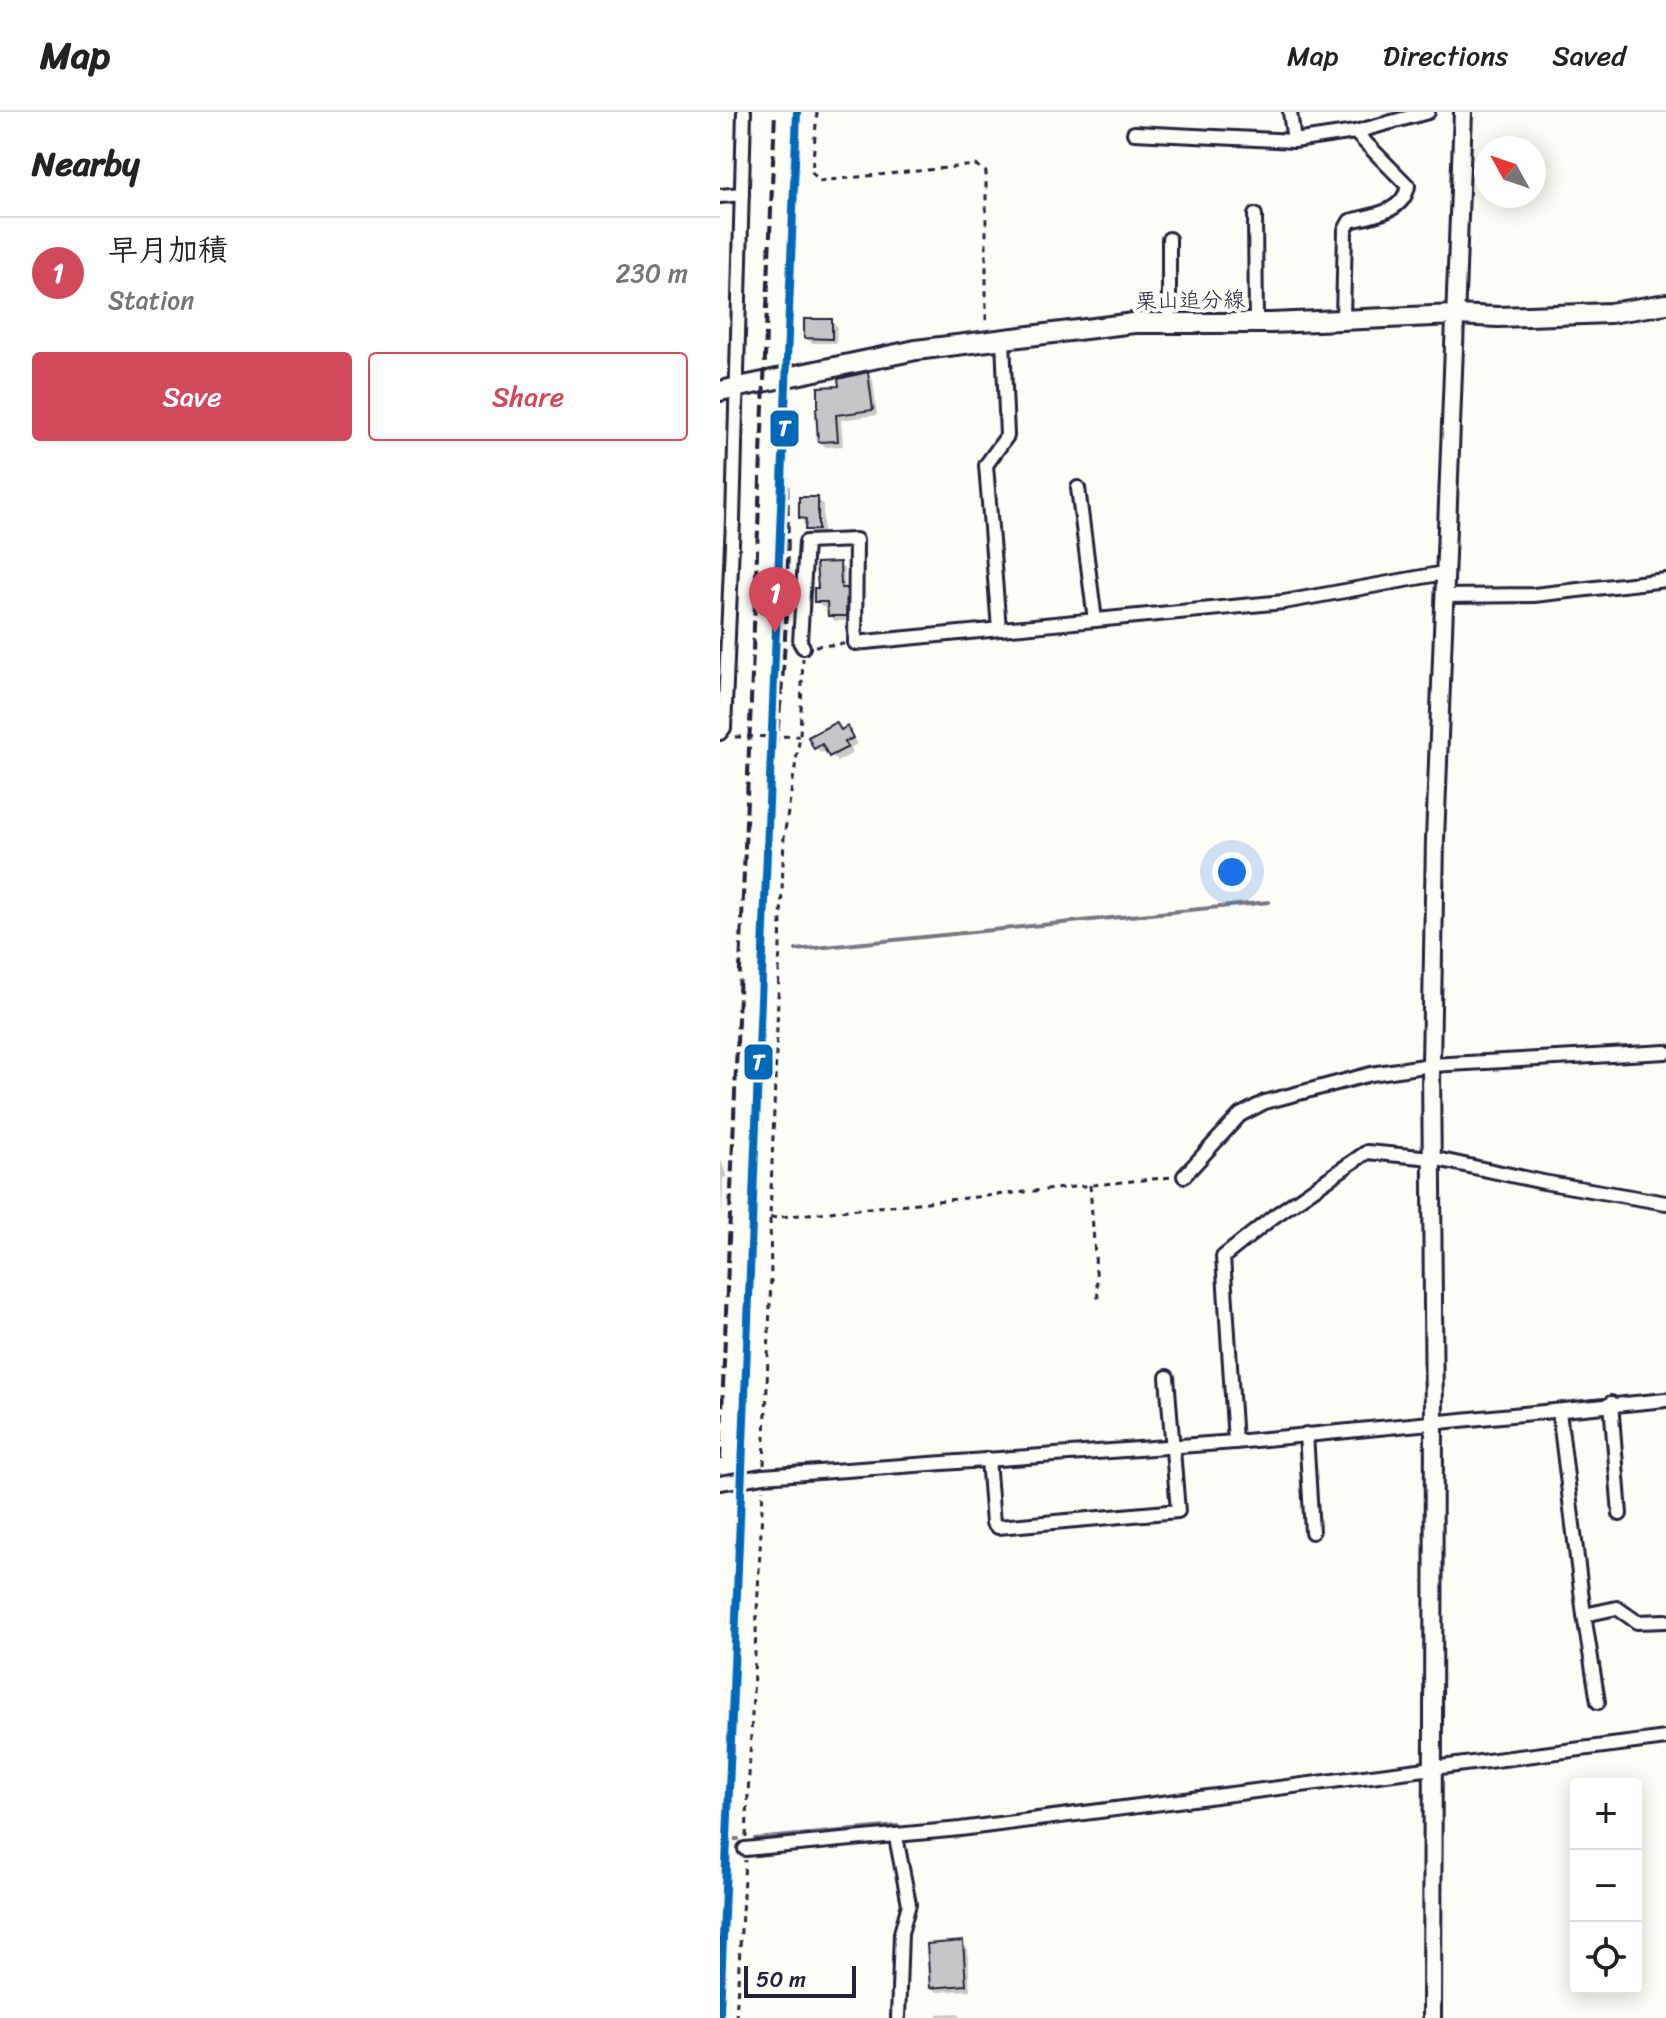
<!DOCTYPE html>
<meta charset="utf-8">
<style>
:root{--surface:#fff;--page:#f2f2f2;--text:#222;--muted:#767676;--line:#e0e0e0;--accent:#d1495b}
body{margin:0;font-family:Sriracha,"Klee One",sans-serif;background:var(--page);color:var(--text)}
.controls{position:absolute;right:24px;bottom:24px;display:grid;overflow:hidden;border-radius:8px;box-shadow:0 4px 20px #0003}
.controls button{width:72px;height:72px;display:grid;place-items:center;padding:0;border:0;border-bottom:2px solid var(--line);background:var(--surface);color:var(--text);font:40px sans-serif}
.compass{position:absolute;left:754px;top:24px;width:72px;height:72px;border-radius:50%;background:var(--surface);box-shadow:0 4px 20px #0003;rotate:310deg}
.scale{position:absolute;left:24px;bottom:20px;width:112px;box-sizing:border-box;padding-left:8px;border:4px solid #22223b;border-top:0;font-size:22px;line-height:28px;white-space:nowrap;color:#22223b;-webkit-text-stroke:6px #fdfcf7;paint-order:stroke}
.you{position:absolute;left:512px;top:760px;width:28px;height:28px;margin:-20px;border:6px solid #fff;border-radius:50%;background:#1a73e8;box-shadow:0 0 0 12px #1a73e833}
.badge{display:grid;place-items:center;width:52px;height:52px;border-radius:50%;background:var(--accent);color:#fff;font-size:26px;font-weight:700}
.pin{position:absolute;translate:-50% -66px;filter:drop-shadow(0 2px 4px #0008)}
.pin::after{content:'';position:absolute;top:42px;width:28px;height:24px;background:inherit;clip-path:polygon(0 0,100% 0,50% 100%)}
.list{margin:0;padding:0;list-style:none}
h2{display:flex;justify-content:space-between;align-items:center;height:104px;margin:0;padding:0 32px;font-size:34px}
h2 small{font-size:26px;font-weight:400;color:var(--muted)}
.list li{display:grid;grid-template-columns:52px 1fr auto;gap:24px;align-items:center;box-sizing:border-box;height:112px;padding:0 32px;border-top:2px solid var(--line)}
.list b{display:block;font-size:30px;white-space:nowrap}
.list p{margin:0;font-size:26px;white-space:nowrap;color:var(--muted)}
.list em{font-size:26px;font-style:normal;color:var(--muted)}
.actions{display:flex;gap:16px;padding:24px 32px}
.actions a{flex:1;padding:18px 0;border:2px solid var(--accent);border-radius:8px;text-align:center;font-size:28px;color:var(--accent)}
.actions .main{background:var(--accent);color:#fff}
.icon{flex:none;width:44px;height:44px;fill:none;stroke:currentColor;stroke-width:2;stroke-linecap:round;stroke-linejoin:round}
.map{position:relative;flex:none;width:946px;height:1906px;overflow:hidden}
header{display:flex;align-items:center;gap:48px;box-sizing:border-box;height:112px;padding:0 40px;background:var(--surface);border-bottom:2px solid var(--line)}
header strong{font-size:38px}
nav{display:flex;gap:44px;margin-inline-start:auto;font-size:28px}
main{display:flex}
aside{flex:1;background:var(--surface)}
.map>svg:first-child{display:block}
.shadow{fill:#0003}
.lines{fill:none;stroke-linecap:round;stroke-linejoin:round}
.stream{stroke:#787885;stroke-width:4}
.building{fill:#c6c6c8;stroke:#22223b;stroke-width:2}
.minor-casing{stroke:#22223b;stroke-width:18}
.tertiary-casing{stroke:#22223b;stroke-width:22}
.secondary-casing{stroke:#22223b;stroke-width:24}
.path{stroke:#22223b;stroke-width:3;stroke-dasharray:6 6;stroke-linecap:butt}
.minor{stroke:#fdfcf7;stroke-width:12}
.tertiary{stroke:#fdfcf7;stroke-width:16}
.secondary{stroke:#fdfcf7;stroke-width:18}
.rail{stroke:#22223b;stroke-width:4;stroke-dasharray:12 6;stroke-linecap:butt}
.rail-1-casing{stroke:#fdfcf7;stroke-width:14}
.rail-1{stroke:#0068b9;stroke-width:8}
.labels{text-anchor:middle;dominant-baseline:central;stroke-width:8;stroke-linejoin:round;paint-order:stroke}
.street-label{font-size:22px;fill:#22223b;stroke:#fdfcf7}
.line-badge{stroke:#fdfcf7;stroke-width:3}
.badge-label{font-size:22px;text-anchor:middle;font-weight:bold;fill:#fff}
</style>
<header>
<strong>Map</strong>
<nav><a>Map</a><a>Directions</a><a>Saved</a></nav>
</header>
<main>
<aside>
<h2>Nearby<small></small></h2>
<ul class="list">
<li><span class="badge">1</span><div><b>早月加積</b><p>Station</p></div><em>230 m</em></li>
</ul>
<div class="actions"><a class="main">Save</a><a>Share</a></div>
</aside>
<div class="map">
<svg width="946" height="1906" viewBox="0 0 946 1906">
<rect width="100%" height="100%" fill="#fdfcf7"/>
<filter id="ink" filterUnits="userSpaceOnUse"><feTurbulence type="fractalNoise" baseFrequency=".0125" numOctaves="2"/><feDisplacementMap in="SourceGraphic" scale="16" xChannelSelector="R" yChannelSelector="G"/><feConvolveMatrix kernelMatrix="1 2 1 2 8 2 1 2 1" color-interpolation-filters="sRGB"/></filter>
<g filter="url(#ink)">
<g class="shadow">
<path d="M 111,209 L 117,214 L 116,231 L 92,231 L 86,226 Z"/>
<path d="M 147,262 L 153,268 L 157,303 L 121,308 L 123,334 L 106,335 L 100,330 L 121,276 Z"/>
<path d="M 98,387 L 103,393 L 103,423 L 92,423 L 81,406 Z"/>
<path d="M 119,452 L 124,457 L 125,477 L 131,483 L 131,509 L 115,509 L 110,504 L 110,495 L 102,495 L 96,489 Z"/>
<path d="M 116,612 L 123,619 L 127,617 L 137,632 L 130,636 L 133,641 L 117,650 L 108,638 L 101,641 L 96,636 Z"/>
<path d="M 0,1045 L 7,1065 L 3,1066 L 2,1108 Z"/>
<path d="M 242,1831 L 248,1837 L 250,1878 L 217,1880 L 212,1875 Z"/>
<path d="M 237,1901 L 242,1906 L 217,1906 L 217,1902 Z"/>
</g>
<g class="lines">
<g class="stream">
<path d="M 190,248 L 202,247"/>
<path d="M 8,287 L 48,278"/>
<path d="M 76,838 L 549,790"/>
<path d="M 9,1727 L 18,1727"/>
<path d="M 35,1727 L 177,1714"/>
</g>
</g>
<g class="building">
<path d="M 84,207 L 112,207 L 112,227 L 84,226 Z"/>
<path d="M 148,260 L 153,298 L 116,303 L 118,329 L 98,330 L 96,296 L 98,295 L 98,275 L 119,274 L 118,267 Z"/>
<path d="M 79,385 L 98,385 L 98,418 L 85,418 L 86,407 L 79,406 Z"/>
<path d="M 120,450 L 121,476 L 127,476 L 126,504 L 108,504 L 107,490 L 94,490 L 94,476 L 98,476 L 96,451 Z"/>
<path d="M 116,610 L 121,618 L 127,614 L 133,626 L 125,630 L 128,635 L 109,645 L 102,632 L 94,637 L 88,625 Z"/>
<path d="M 243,1829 L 246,1873 L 210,1876 L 207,1832 Z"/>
</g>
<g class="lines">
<g class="minor-casing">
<g id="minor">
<path d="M 570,0 L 574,29 L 635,20"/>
<path d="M 414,21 L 574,29"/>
<path d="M 0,84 L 22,82"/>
<path d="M 535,103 L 536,211"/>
<path d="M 449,127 L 449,211"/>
<path d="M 623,207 L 625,118 L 630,109 C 653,103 683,101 688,74 L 635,20 L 708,0"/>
<path d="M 358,376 L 375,508"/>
<path d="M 723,484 L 814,483 L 946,468"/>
<path d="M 279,517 L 266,353 L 287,324 L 283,227"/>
<path d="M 83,535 L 80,530 L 86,430 L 136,428 L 135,531 L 564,490 L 724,461"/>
<path d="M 0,621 L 4,616 L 13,408 L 24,0"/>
<path d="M 464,1064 L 520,1003 L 545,990 L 651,962 L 711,953 L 946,940"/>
<path d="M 891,1291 L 900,1402"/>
<path d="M 839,1299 L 864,1503"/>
<path d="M 586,1322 L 592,1420"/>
<path d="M 515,1330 L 503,1145 L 553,1105 L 647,1040 L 712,1046 L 823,1070 L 946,1091"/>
<path d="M 268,1347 L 273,1411 L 278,1415 L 458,1399 L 447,1265"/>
<path d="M 0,1371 L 43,1364 L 515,1330 L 946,1288"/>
<path d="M 878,1590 L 864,1503 L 897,1496 L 917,1510 L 946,1509"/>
<path d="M 176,1725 L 189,1792 L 181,1821 L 178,1906"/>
<path d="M 25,1737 L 240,1717 L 946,1626"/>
</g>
</g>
<g class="tertiary-casing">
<path id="tertiary" d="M 712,1906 L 714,1310 L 711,953 L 715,728 L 743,0"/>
</g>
<g class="secondary-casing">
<path id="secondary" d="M 0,279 L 196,238 L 414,211 L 551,211 L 736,203 L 778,205 L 890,201 L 946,192"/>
</g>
<g class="path">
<path d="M 97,0 L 92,60 L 99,69 L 256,53 L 266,60 L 266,214"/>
<path d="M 95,534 L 124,532"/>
<path d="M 15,625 L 79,624"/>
<path d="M 370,1073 L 378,1187"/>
<path d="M 50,1106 L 452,1065"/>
<path d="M 44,1353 L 51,1166 L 50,1106 L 64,725 L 80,624 L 83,546"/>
<path d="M 26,1725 L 43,1377"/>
<path d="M 16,1906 L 25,1748"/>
</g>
<use href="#minor" class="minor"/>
<use href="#tertiary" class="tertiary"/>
<use href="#secondary" class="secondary"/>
<g class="rail">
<path d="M 48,690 C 68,564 71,434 65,307"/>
<path d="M 0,1348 L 55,0"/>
</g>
<g class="rail-1-casing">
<path id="rail-1" d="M 0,1900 L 77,0"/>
</g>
<use href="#rail-1" class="rail-1"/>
</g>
</g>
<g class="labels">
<g class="street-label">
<text transform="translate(470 188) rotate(-1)">栗山追分線</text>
</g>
</g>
<g class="line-badge">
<rect x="49" y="297" width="31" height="39" rx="8" fill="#0068b9"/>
<rect x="23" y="931" width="31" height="38" rx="8" fill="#0068b9"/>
</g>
<g class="badge-label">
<text x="64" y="324">T</text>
<text x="38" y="958">T</text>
</g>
</svg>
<div class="controls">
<button>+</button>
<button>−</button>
<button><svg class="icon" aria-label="locate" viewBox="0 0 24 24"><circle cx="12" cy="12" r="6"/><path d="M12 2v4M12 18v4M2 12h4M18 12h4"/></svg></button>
</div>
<svg class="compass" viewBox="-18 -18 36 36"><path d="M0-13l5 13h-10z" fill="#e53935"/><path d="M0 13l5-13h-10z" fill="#767676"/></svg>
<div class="scale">50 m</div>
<div class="you"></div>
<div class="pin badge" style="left:55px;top:521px">1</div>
</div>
</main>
